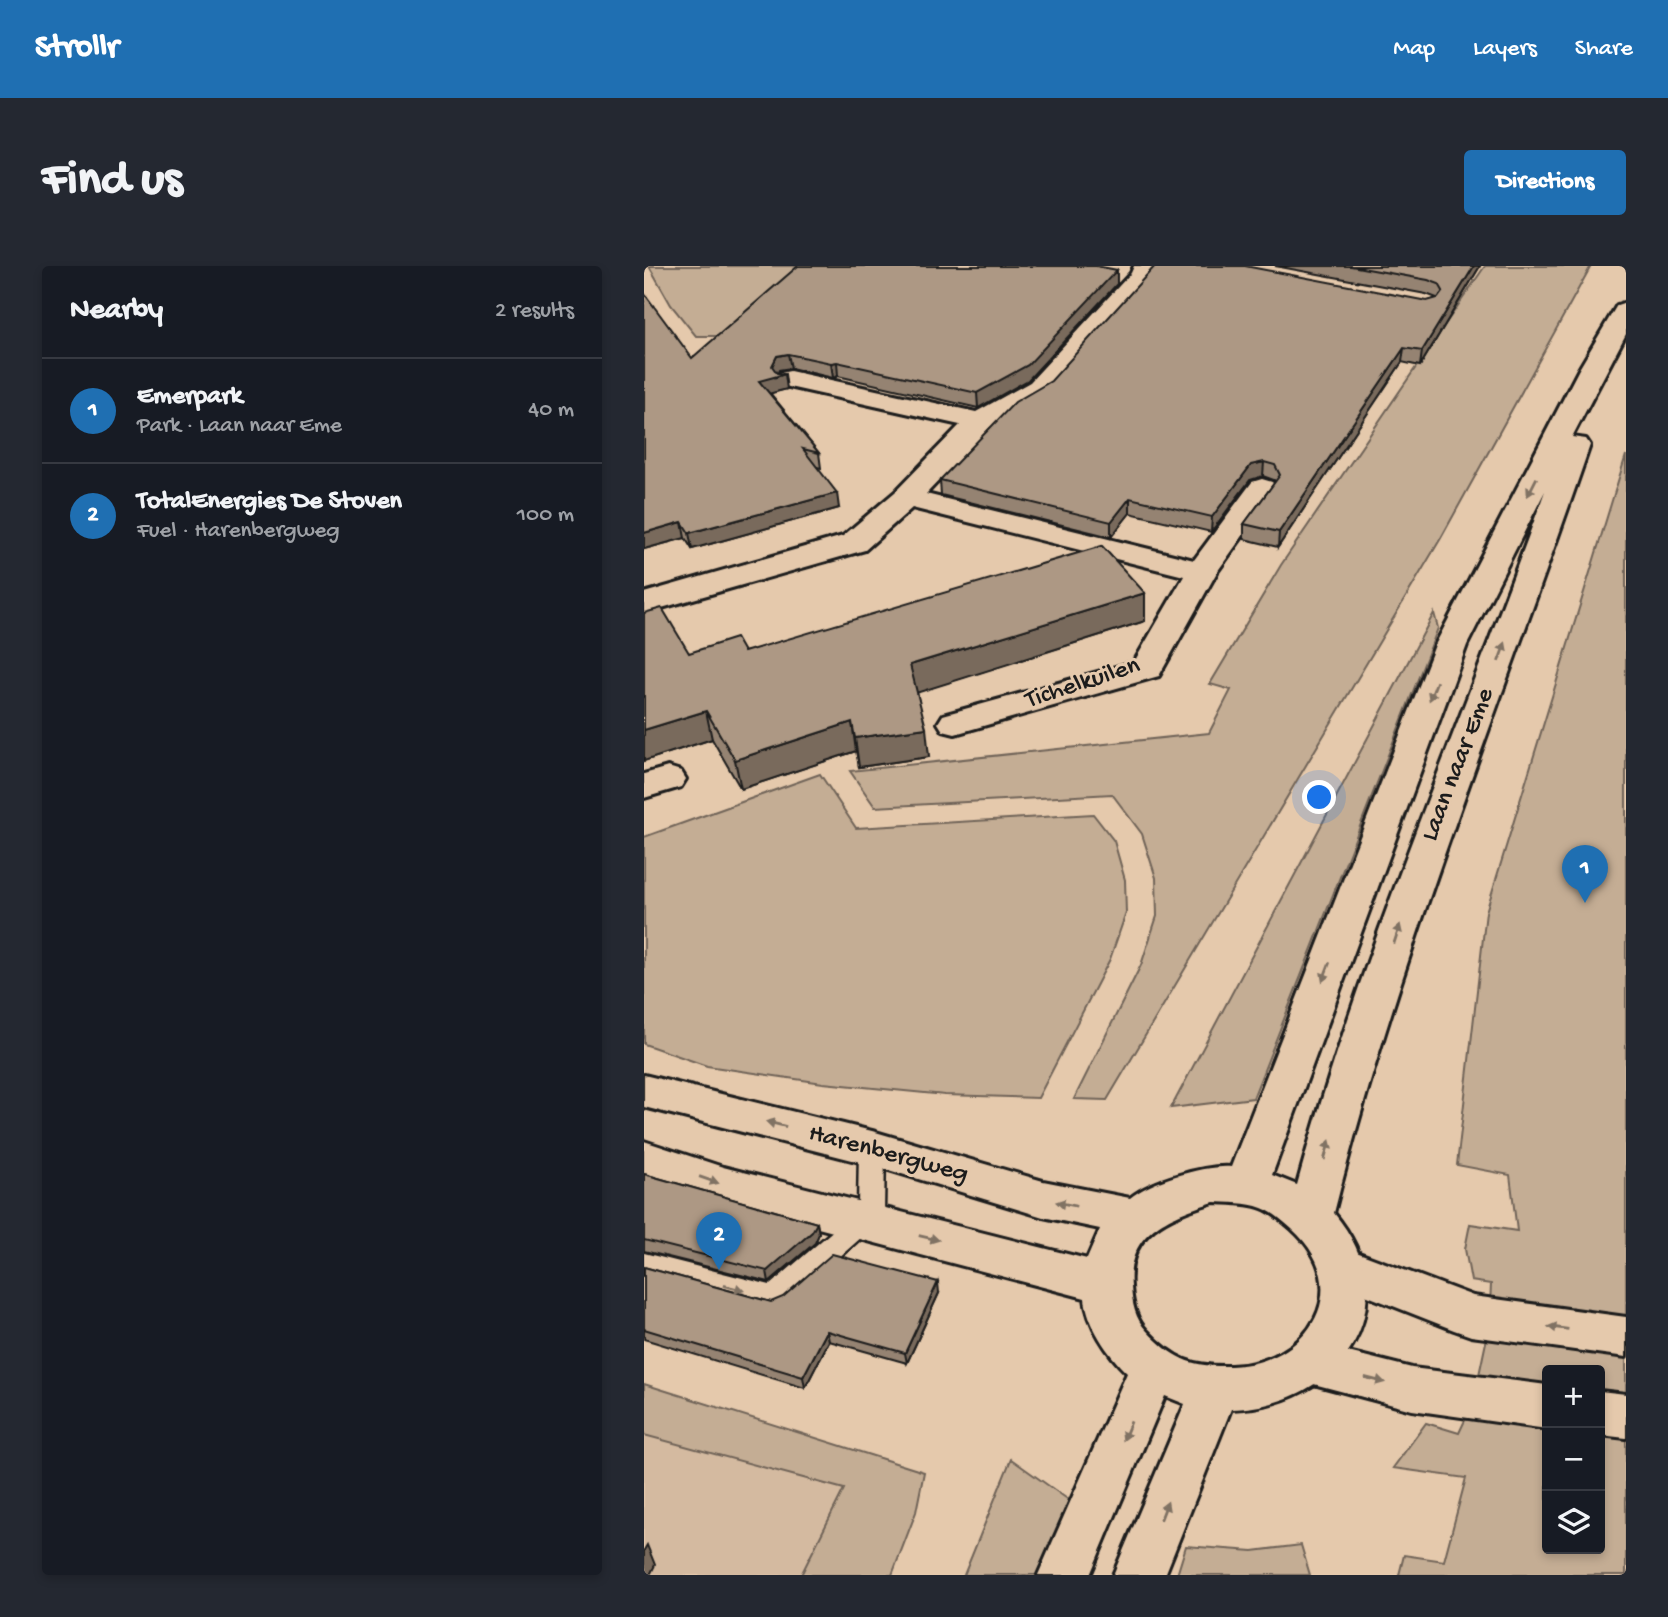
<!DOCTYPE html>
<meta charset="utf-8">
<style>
:root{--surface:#171b24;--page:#242831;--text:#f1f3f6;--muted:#9ea1a6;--line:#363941;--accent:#1f6fb2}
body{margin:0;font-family:"Gochi Hand",sans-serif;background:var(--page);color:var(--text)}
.controls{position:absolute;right:21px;bottom:21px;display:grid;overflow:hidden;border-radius:7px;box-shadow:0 4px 10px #0003}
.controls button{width:63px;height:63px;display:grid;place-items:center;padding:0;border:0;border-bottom:2px solid var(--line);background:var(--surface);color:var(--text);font:35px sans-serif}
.you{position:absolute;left:676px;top:532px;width:24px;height:24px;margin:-18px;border:5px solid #fff;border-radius:50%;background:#1a73e8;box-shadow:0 0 0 10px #1a73e833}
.badge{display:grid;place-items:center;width:46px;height:46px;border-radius:50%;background:var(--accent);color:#fff;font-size:23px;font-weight:700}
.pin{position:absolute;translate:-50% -58px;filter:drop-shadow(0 2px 4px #0008)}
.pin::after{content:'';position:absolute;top:37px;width:24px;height:21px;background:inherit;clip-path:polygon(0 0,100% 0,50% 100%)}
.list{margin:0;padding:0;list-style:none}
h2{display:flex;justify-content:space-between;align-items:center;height:91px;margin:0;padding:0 28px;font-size:30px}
h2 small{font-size:23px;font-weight:400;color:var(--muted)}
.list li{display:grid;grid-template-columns:46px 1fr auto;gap:21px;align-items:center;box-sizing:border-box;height:105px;padding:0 28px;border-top:2px solid var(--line)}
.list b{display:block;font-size:26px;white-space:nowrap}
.list p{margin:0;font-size:23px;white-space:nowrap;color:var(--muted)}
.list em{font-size:23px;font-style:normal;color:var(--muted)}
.icon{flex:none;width:38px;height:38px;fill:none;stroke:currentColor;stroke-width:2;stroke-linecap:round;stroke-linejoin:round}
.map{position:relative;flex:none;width:982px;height:1309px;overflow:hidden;border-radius:7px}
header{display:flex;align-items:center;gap:42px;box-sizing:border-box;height:98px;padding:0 35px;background:var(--accent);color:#fff}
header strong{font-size:33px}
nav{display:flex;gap:38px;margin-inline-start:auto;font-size:24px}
.intro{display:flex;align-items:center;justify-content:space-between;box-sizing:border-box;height:168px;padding:0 42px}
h1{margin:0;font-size:49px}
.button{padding:18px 32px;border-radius:7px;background:var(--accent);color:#fff;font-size:24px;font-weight:700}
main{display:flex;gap:42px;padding:0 42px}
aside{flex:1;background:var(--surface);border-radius:7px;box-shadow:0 4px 10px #0003}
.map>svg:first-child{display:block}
.built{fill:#d4baa0}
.green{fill:#c4ad94;stroke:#706458;stroke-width:2;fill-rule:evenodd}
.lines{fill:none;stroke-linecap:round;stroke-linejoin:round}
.lane-casing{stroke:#1c1c1c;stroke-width:5}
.street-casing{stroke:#1c1c1c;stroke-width:6}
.secondary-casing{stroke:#1c1c1c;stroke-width:6}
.lane{fill:#e5c9ac;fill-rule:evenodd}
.street{fill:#e5c9ac;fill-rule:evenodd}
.secondary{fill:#e5c9ac;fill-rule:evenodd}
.wall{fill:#958372;stroke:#1c1c1c;stroke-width:2}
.shaded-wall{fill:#796a5c;stroke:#1c1c1c;stroke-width:2}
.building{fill:#ad9884;stroke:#1c1c1c;stroke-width:2}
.oneway{fill:#807264}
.labels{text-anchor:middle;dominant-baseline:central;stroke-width:6;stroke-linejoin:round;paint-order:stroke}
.street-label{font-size:26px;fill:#1c1c1c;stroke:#e5c9ac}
</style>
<header>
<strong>Strollr</strong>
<nav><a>Map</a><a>Layers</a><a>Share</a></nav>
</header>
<div class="intro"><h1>Find us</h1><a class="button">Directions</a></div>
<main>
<aside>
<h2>Nearby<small>2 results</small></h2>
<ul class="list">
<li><span class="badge">1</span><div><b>Emerpark</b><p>Park · Laan naar Eme</p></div><em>40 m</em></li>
<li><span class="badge">2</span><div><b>TotalEnergies De Stoven</b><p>Fuel · Harenbergweg</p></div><em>100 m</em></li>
</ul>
</aside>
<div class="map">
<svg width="982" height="1309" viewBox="0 0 982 1309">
<rect width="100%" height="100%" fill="#e5c9ac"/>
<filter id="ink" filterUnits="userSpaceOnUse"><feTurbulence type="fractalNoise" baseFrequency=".0143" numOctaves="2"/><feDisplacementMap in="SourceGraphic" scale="14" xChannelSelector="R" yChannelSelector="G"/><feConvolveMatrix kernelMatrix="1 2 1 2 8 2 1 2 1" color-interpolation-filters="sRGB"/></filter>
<g filter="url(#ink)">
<path class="built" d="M 0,1138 L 213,1203 L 162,1309 L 0,1309 Z"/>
<g class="green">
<path d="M 5,0 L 173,0 L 90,70 L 52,70 L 27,39 Z"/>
<path d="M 841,0 L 947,0 L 797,272 L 463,834 L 430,833 L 497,699 L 513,650 L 512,612 L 498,568 L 468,528 L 231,541 L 206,505 L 565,467 L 587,424 L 566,418 L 637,299 Z"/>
<path d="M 982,189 L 982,1309 L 755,1309 L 760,1289 L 800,1295 L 822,1212 L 749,1202 L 782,1157 L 815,1167 L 823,1150 L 838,1155 L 849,1111 L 835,1109 L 845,1062 L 847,1018 L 827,1015 L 821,983 L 826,958 L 873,965 L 866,909 L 813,899 L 842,646 ZM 903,1104 L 956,1104 L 956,1283 L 903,1283 Z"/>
<path d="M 790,347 L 794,362 L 609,832 L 527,842 Z"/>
<path d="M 176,508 L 212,562 L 449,548 L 470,575 L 481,614 L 482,647 L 466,693 L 394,832 L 301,829 L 179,817 L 63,800 L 0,778 L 0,571 Z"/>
<path d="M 0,1118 L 280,1206 L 272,1246 L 248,1309 L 157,1309 L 200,1223 L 0,1169 Z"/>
<path d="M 367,1193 L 429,1237 L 398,1309 L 320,1309 Z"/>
<path d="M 657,1279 L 666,1309 L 533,1309 L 542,1280 L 609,1285 Z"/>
</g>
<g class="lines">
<g class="lane-casing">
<path id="lane" d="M 228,872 L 237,875 L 241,882 L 240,947 L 236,955 L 140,1040 L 130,1044 L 0,1009 L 0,987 L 126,1019 L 214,943 L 215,882 L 219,875 Z"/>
</g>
<g class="street-casing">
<g id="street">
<path d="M 490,0 L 510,0 L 513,8 L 406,128 L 346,161 L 282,228 L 550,294 L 608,216 L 618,213 L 628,216 L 633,222 L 573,306 L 515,410 L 311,468 L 299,465 L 294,457 L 299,449 L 490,396 L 540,310 L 268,242 L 221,284 L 0,347 L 0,327 L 199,270 L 251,226 L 316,159 L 136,119 L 132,113 L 136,107 L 146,105 L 332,146 L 386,116 L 487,7 Z"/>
<path d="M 24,501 L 37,505 L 42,513 L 37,521 L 0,532 L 0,508 Z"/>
<path d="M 699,981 L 829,1030 L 982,1051 L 982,1091 L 827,1070 L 810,1064 L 683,1014 L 676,1000 L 683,986 Z"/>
<path d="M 664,1076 L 768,1102 L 903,1119 L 903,1163 L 768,1144 L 647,1112 L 640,1097 L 647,1082 Z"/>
<path d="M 956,1125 L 982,1128 L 982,1172 L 956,1169 Z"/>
</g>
</g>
<g class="secondary-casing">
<path id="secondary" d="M 982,36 L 982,68 L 928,171 L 942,173 L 946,179 C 859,434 756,685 690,947 C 767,1040 697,1140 587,1143 L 521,1309 L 469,1309 L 541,1138 L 521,1130 L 446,1309 L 394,1309 L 483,1107 C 464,1089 443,1058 441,1032 L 79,937 L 0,910 L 0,875 L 79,901 L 443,993 L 456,963 L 399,951 L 228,899 L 0,841 L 0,809 L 228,865 L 399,915 L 486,932 C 507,915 560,899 587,901 L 791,379 L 935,103 L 973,39 ZM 901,225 C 818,456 718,681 653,919 L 628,909 L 823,379 ZM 570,936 C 585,937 603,936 618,942 C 629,946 639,955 648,963 C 713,1021 665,1098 587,1100 C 548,1101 530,1094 503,1065 C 491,1053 488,1037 487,1021 C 482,966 525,950 570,936 Z"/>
</g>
<use href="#lane" class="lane"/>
<use href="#street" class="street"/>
<use href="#secondary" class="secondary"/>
</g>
<g class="wall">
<path d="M 631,0 L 836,0 L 776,100 L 758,96 L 634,281 L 600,273 L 600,258 L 631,216 L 630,214 L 619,210 L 606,214 L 567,266 L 486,247 L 467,271 L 297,229 L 296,214 L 793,32 L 782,28 Z"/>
<path d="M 473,18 L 384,114 L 334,142 L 194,110 L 189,112 L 147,102 L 135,104 L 134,107 L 143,123 L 126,127 L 175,187 L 177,202 L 173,201 L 195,242 L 48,283 L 41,272 L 0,283 L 48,92 Z"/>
<path d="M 501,327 L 501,355 L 273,426 L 285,491 L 215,501 L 212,485 L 97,523 L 68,473 L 0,495 L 0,347 L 45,387 L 100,386 Z"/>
<path d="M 0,908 L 173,957 L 175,968 L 171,977 L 125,1016 L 0,985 Z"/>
<path d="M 0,1001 L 127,1036 L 295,1027 L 263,1097 L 185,1075 L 161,1122 L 0,1073 Z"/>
</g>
<g class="shaded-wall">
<path d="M 830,0 L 836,0 L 776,100 L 778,85 Z"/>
<path d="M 473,4 L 473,18 L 384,114 L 334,142 L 333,127 Z"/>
<path d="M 760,82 L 758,96 L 634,281 L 635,266 Z"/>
<path d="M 144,88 L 147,102 L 135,104 L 132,111 L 141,108 L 143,123 L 117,130 L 115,115 L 128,100 L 133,90 Z"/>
<path d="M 193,96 L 194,110 L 189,112 L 187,97 Z"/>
<path d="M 620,196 L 619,210 L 606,214 L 567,266 L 568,251 L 607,199 Z"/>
<path d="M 193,227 L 195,242 L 48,283 L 45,267 Z"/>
<path d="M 486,232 L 486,247 L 467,271 L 467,256 Z"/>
<path d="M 38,256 L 41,272 L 0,283 L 0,267 Z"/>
<path d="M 501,327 L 501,355 L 269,428 L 266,399 Z"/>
<path d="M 62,445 L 68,473 L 0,495 L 0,464 Z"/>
<path d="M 208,456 L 212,485 L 97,523 L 91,494 Z"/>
<path d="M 282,462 L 285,491 L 215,501 L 211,472 Z"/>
<path d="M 173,957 L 175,968 L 171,977 L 125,1016 L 123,1005 Z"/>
<path d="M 294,1016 L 295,1027 L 263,1097 L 261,1087 Z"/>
<path d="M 183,1065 L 185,1075 L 161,1122 L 159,1111 Z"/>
<path d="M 3,1279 L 11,1299 L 6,1309 L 0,1309 L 0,1284 Z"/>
</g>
<g class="building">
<path d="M 154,0 L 452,0 L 473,4 L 384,99 L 333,127 L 193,96 L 187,97 L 144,88 L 133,90 L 128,100 L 133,107 L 141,108 L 115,115 L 175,187 L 159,183 L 193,227 L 45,267 L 38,256 L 0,267 L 0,27 L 48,92 Z"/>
<path d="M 511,0 L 601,0 L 783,35 L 794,32 L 799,25 L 795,18 L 784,14 L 707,0 L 830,0 L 778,85 L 760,82 L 635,266 L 600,258 L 636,209 L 631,199 L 620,196 L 607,199 L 568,251 L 486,232 L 467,256 L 296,214 L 371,136 L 407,115 Z"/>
<path d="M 458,280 L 501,327 L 266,399 L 282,462 L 211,472 L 208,456 L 91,494 L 62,445 L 0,464 L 0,347 L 18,342 L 45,387 L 92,372 L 100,386 Z"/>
<path d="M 0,908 L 173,957 L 168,966 L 123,1005 L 0,974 Z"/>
<path d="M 188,988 L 294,1016 L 261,1087 L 183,1065 L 159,1111 L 0,1063 L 0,1001 L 127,1036 L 139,1031 Z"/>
</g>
<defs><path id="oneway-solid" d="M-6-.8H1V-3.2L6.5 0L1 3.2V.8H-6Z" transform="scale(1.75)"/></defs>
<g class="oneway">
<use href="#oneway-solid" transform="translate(888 221) rotate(117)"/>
<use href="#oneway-solid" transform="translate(858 386) rotate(-70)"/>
<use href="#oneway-solid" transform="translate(789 425) rotate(111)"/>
<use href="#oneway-solid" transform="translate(753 668) rotate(-72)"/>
<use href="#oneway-solid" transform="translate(682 706) rotate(111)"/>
<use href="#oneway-solid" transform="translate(132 858) rotate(-166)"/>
<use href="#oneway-solid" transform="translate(683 884) rotate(-74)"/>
<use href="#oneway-solid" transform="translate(65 914) rotate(19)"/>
<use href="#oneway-solid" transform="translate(422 938) rotate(-169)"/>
<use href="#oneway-solid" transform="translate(285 972) rotate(13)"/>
<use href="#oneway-solid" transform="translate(90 1022) rotate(15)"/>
<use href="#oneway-solid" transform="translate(914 1062) rotate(-172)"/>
<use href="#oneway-solid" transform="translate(731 1114) rotate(14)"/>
<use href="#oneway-solid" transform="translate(483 1165) rotate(113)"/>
<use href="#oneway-solid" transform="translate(520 1245) rotate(-69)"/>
</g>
</g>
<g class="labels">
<g class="street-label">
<text transform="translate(439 418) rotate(-18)">Tichelkuilen</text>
<text transform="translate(815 499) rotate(-69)">Laan naar Eme</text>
<text transform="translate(244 889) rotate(15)">Harenbergweg</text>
</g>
</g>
</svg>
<div class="controls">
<button>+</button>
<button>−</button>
<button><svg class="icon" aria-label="layers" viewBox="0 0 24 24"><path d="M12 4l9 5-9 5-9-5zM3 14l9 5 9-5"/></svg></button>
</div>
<div class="you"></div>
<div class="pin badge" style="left:941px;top:637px">1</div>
<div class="pin badge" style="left:75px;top:1004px">2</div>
</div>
</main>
